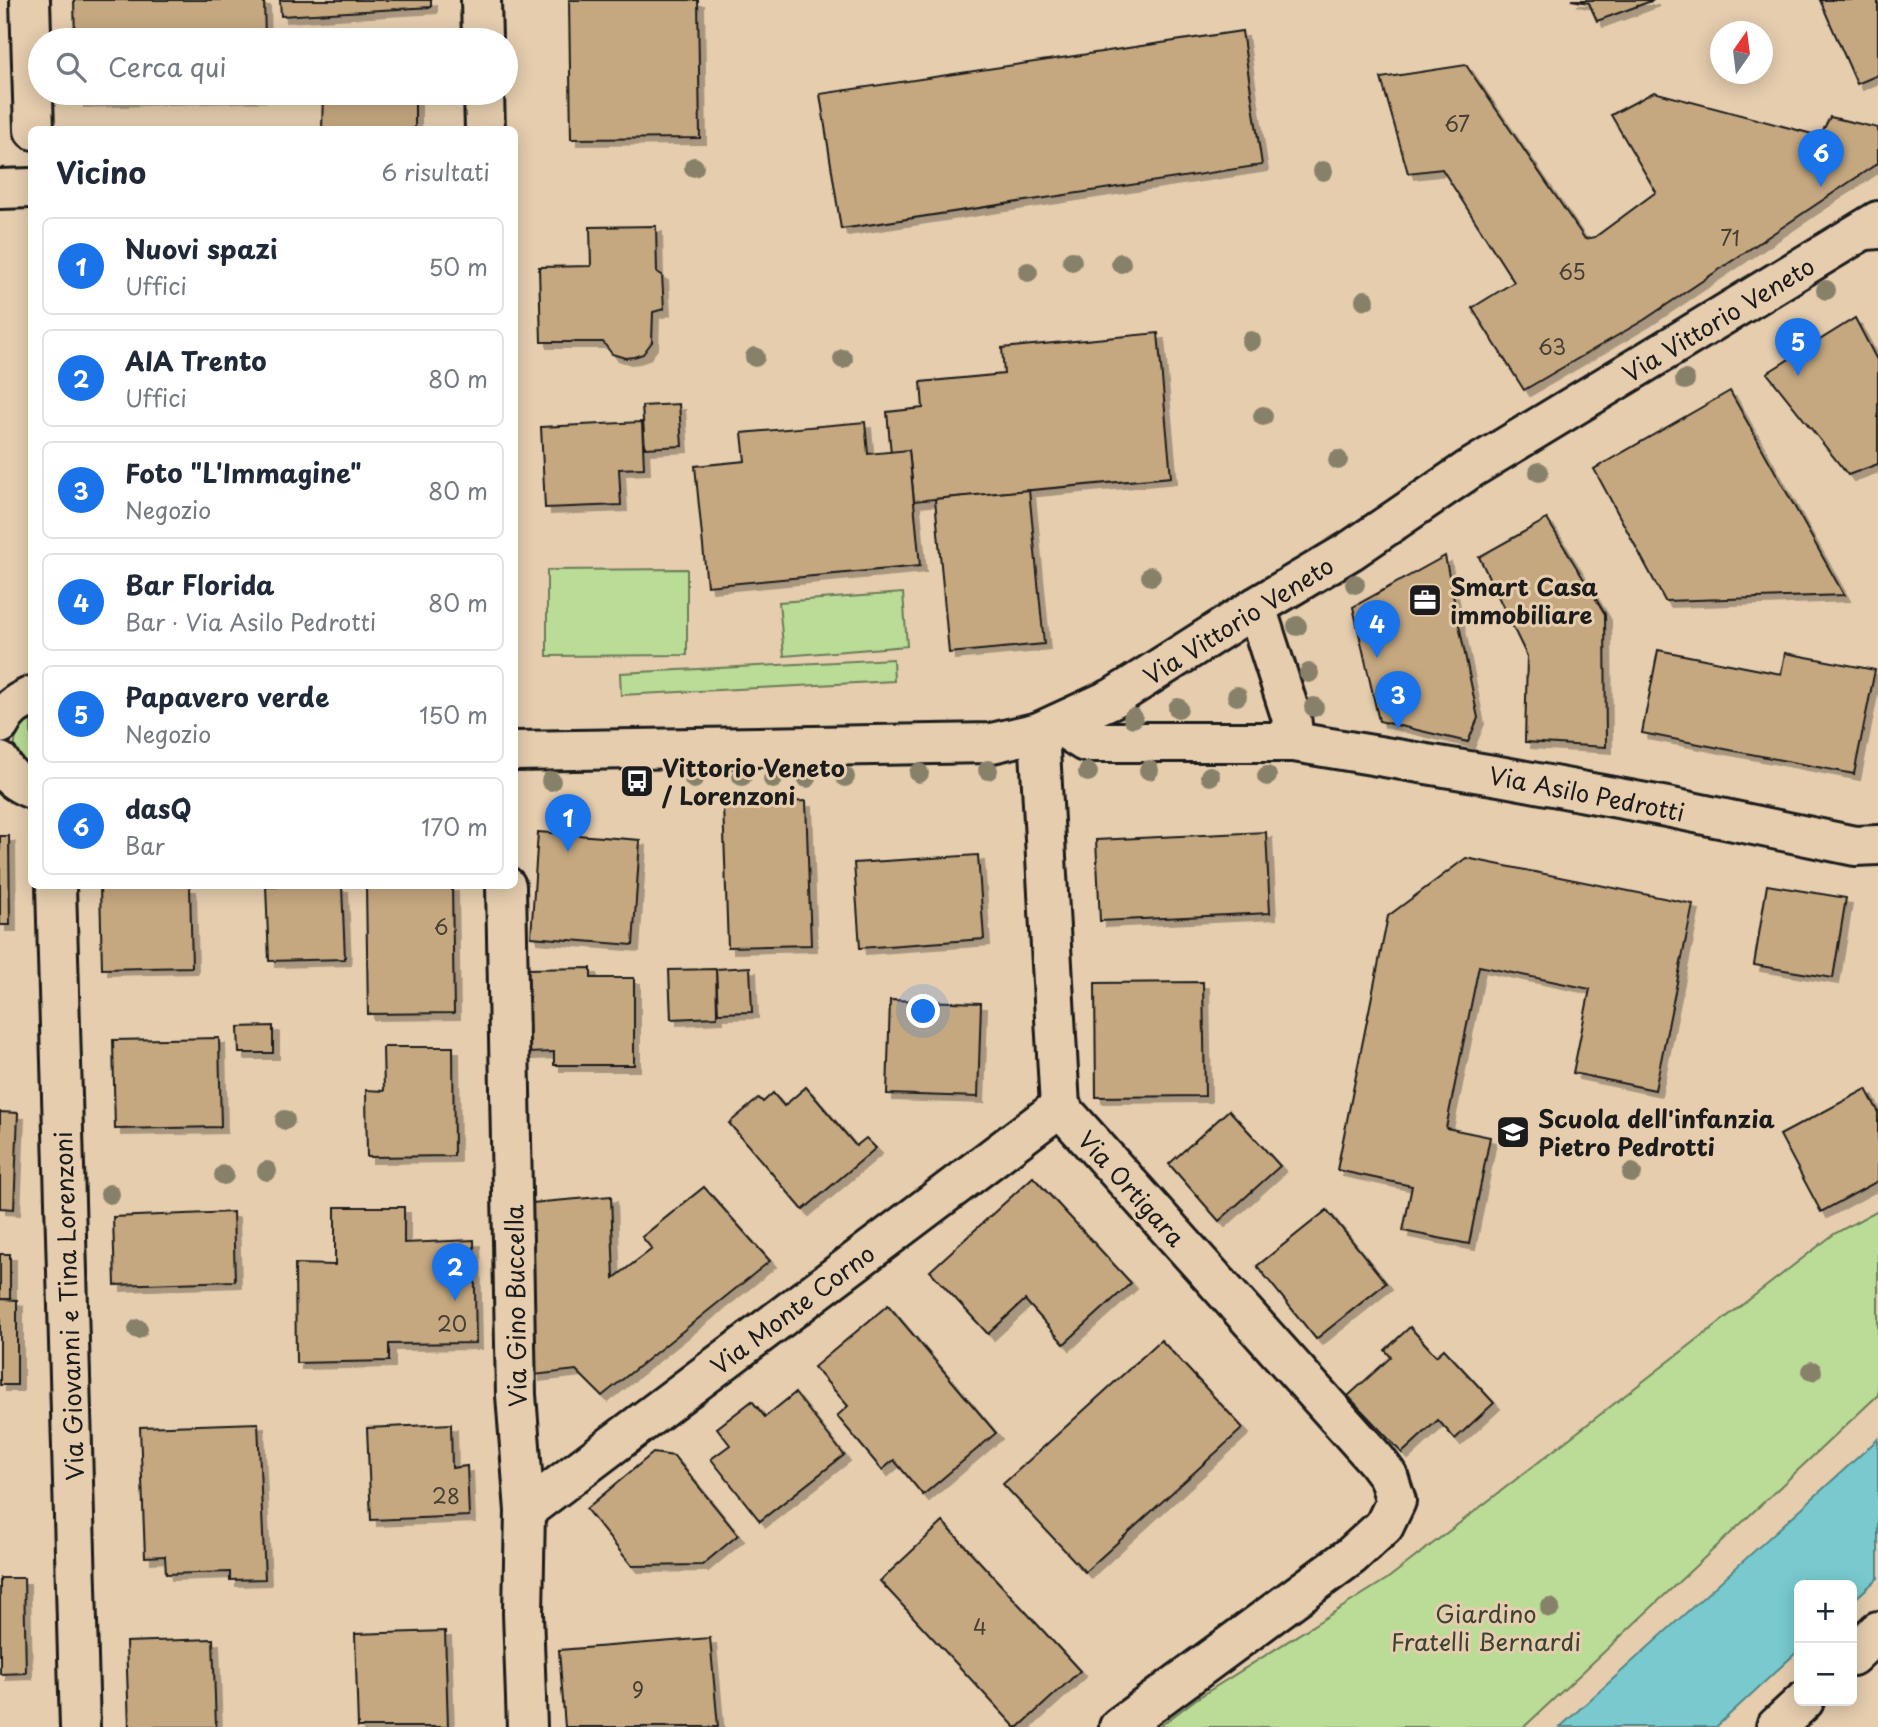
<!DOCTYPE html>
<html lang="it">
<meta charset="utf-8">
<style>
:root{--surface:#fff;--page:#f2f2f3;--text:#1f2937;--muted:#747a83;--line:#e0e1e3;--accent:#1a73e8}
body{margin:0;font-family:"Playpen Sans",sans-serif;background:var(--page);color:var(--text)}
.controls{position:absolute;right:21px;bottom:21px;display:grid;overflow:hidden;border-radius:10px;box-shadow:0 4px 18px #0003}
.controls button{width:63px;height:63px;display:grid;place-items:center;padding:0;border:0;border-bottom:2px solid var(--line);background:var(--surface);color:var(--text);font:35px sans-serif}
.compass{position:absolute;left:1710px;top:21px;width:63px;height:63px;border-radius:50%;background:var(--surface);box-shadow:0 4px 18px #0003;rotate:14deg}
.you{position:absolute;left:924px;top:1012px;width:24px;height:24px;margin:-18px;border:5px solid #fff;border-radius:50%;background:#1a73e8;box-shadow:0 0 0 10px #1a73e833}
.badge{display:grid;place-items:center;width:46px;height:46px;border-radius:50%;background:var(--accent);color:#fff;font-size:23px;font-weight:700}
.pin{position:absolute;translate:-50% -58px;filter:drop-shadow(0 2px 4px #0008)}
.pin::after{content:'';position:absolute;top:37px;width:24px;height:21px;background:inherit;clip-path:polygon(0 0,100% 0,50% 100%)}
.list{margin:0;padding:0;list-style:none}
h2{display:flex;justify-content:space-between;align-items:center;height:91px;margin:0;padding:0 28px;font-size:30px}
h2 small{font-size:23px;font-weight:400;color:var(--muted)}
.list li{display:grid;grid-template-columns:46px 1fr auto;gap:21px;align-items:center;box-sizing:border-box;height:98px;margin:0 14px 14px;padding:0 14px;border:2px solid var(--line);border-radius:10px}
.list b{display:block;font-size:26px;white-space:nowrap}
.list p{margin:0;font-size:23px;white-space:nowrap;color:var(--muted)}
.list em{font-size:23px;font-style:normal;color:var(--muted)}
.icon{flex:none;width:38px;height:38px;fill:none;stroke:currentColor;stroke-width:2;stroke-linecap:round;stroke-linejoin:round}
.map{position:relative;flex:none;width:1878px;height:1727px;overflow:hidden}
.search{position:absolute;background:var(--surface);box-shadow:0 4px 18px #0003;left:28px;top:28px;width:490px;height:77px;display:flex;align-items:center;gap:18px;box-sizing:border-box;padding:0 24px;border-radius:38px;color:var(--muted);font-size:26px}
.panel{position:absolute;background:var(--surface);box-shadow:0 4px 18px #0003;left:28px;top:126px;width:490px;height:763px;border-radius:10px}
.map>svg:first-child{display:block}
.green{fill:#badc96;stroke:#6b7c59;stroke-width:2}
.water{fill:#78cace;stroke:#538487;stroke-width:2}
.building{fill:#c5a880;stroke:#1c1c1c;stroke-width:2;filter:url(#shadow)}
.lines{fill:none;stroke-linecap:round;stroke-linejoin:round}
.minor-casing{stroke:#1c1c1c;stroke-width:44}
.major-casing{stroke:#1c1c1c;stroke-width:44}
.minor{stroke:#e5cdae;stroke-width:38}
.major{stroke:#e5cdae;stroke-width:38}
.tree{fill:#88816b}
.labels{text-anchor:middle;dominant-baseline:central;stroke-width:6;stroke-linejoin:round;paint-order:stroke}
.number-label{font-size:21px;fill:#463f35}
.street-label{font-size:24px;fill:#1c1c1c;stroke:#e5cdae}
.poi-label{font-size:24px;font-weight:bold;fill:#1c1c1c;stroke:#e5cdae;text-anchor:start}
.park-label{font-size:24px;fill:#3c4234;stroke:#e5cdae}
</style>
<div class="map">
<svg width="1878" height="1727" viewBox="0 0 1878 1727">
<defs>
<filter id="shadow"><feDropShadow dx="6" dy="6" stdDeviation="0" flood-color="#0004"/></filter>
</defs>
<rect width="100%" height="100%" fill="#e5cdae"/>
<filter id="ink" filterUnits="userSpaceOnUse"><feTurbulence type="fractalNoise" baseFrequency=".0143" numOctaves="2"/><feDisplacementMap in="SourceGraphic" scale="14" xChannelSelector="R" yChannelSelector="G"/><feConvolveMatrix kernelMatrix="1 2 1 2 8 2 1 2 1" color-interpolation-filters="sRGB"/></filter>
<g filter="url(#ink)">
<g class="green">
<path d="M 687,569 L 687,655 L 547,656 L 547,570 Z"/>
<path d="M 903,593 L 907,646 L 784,656 L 779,602 Z"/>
<path d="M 893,659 L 894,681 L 621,695 L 620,673 Z"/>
<path d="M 31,718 L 31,770 C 28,766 21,762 19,758 C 9,743 19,727 31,718 Z"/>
<path d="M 1878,1210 L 1878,1395 L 1524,1727 L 1159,1727 L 1196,1699 L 1387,1579 L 1834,1234 Z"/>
</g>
<path class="water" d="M 1878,1439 L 1878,1578 L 1852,1602 L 1852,1585 L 1799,1585 L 1799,1650 L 1716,1727 L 1560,1727 Z"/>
<g class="building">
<path d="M 74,0 L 264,0 L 265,40 L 75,40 Z"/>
<path d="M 280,0 L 431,0 L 431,7 L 281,16 Z"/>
<path d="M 569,0 L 698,0 L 700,138 L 571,139 Z"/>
<path d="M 1571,0 L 1654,0 L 1597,21 L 1589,3 Z"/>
<path d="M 1820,0 L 1878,0 L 1878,75 L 1857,84 Z"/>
<path d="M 1242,31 L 1262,165 L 841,229 L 820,94 Z"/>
<path d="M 1466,65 L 1585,239 L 1595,237 L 1656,192 L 1611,115 L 1654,92 L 1820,136 L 1830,117 L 1878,128 L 1878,163 L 1644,320 L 1524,390 L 1472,308 L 1514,282 L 1442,169 L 1408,173 L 1381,78 Z"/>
<path d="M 77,93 L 267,93 L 267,95 L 78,101 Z"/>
<path d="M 323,93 L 415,93 L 415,130 L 322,130 Z"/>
<path d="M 656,226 L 657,272 L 662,275 L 664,309 L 653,312 L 652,342 L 643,354 L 634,357 L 625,358 L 612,354 L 603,342 L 541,342 L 539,267 L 591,266 L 590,227 Z"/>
<path d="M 1855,318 L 1878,362 L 1878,464 L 1848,475 L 1767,373 Z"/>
<path d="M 1158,333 L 1171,477 L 914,501 L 909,450 L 891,453 L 887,412 L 923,408 L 921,382 L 1004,374 L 1002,348 Z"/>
<path d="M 1730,391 L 1844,595 L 1665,601 L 1594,469 Z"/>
<path d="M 679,404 L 682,446 L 645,448 L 642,406 Z"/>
<path d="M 642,422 L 644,468 L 619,469 L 621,505 L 545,508 L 541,427 Z"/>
<path d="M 865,422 L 868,454 L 909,450 L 920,566 L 707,586 L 695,466 L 745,461 L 742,433 Z"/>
<path d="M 1029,490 L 1044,644 L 949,653 L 935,499 Z"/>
<path d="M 1547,519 L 1605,614 L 1606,747 L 1525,742 L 1527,656 L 1479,557 Z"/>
<path d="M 1445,556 L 1478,718 L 1468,742 L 1379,721 L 1353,607 Z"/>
<path d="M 1658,650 L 1781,674 L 1785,653 L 1875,670 L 1854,774 L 1642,733 Z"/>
<path d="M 806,801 L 811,945 L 728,947 L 723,804 Z"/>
<path d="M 538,832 L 640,840 L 633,945 L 531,937 Z"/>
<path d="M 1266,832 L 1270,913 L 1100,921 L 1096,840 Z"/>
<path d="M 0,836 L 9,836 L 10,925 L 0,925 Z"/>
<path d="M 978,855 L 984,939 L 860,948 L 854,863 Z"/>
<path d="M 1466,858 L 1693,904 L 1655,1090 L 1573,1073 L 1590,989 L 1479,966 L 1446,1128 L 1490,1137 L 1469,1244 L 1403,1231 L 1412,1186 L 1337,1170 L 1388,916 Z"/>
<path d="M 1767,885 L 1846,898 L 1833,978 L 1754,965 Z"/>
<path d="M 100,886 L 190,886 L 192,967 L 102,969 Z"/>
<path d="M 266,886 L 342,886 L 345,959 L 269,961 Z"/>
<path d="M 366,886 L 452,886 L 454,1013 L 368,1014 Z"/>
<path d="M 750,967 L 752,1012 L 718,1013 L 716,969 Z"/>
<path d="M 591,968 L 591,978 L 634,978 L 634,1065 L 554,1065 L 554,1052 L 527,1053 L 526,969 Z"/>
<path d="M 716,969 L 717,1017 L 671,1019 L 669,970 Z"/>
<path d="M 1203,982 L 1205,1096 L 1096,1097 L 1095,983 Z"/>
<path d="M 890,1000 L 981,1003 L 978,1097 L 887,1094 Z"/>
<path d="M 273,1026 L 273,1053 L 239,1053 L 238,1027 Z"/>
<path d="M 219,1038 L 221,1127 L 115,1129 L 113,1040 Z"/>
<path d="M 383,1047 L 453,1047 L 454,1156 L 367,1157 L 366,1090 L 384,1091 Z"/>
<path d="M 806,1087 L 856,1146 L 866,1138 L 876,1148 L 803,1210 L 729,1123 L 759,1098 L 763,1102 L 773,1093 L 784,1106 Z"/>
<path d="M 1866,1089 L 1878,1111 L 1878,1181 L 1821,1212 L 1780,1135 Z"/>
<path d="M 1229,1110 L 1280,1166 L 1219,1221 L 1169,1164 Z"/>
<path d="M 0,1112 L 18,1113 L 14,1209 L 0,1208 Z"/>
<path d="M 1033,1177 L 1131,1283 L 1064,1344 L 1025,1300 L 988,1334 L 930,1271 Z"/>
<path d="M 704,1187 L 770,1261 L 602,1396 L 576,1370 L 534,1375 L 532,1203 L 611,1196 L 614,1278 L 652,1249 L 642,1237 Z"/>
<path d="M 335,1207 L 404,1207 L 404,1243 L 474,1240 L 476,1343 L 389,1344 L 389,1361 L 296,1363 L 295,1264 L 335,1265 Z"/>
<path d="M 1327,1210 L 1386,1283 L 1316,1339 L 1257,1266 Z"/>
<path d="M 233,1212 L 235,1281 L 115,1285 L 113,1217 Z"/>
<rect x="0" y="1254" width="10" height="45"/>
<path d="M 0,1299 L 17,1300 L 17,1385 L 0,1385 Z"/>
<path d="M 888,1305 L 996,1433 L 923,1495 L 894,1460 L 882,1470 L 837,1416 L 848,1406 L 814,1367 Z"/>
<path d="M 1410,1327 L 1436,1356 L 1444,1349 L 1494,1403 L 1455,1439 L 1438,1420 L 1402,1453 L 1348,1396 L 1391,1357 L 1385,1350 Z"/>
<path d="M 1161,1340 L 1243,1428 L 1085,1572 L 1003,1484 Z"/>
<path d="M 795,1393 L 844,1455 L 760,1521 L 711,1459 L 730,1445 L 717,1428 L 752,1401 L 765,1417 Z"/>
<path d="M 258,1423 L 265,1579 L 230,1580 L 230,1572 L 166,1574 L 165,1556 L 145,1557 L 140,1427 Z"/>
<path d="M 451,1424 L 452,1468 L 467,1466 L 469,1516 L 371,1520 L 367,1428 Z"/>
<path d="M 653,1453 L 674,1456 L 738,1535 L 702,1565 L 632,1566 L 586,1509 Z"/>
<path d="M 943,1522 L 1080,1671 L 1019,1727 L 1015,1727 L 880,1581 Z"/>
<path d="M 0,1578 L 24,1578 L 26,1673 L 0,1674 Z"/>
<path d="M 445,1631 L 448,1727 L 358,1727 L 355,1634 Z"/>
<path d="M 710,1638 L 718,1727 L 565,1727 L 559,1650 Z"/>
<path d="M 213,1639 L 216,1727 L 129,1727 L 126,1642 Z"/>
</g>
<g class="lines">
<g class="minor-casing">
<g id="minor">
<path d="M 30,0 L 34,130"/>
<path d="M 481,0 L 482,40"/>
<path d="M 484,93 L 485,130"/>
<path d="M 0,189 L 32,188"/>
<path d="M 1256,607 L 1291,716 L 1294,742"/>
<path d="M 0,724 C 7,709 17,703 32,696"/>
<path d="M 1057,724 L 1085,742 L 1294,742 L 1499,776 L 1667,807 L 1855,846 L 1878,845"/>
<path d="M 1039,732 L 1060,1107 L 1376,1460 L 1388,1476 L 1396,1501 L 1384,1526 L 1351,1556 L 1119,1727"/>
<path d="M 514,751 L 992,743 L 1039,732 L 1113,698 L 1256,607 L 1350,551 L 1470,469 L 1878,221"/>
<path d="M 0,762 C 8,777 17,783 32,789"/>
<path d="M 56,886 L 80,1727"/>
<path d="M 506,886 L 516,1395 L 525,1511 L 523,1613 L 527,1727"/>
<path d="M 525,1511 L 1060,1107"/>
<path d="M 1852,1656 L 1878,1631"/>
<path d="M 1776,1727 L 1804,1701"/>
</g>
</g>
<g class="major-casing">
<path id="major" d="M 1866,230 L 1878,229"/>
</g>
<use href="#minor" class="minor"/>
<use href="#major" class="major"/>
</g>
<g class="tree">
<circle cx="694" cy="167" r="10"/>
<circle cx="1323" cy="171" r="10"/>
<circle cx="1072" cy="261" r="10"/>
<circle cx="1121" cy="263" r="10"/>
<circle cx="1028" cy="272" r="10"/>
<circle cx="1826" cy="290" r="10"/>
<circle cx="1365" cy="300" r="10"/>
<circle cx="1251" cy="341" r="10"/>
<circle cx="755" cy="357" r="10"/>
<circle cx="843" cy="359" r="10"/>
<circle cx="1685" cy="380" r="10"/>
<circle cx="1263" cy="416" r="10"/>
<circle cx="1338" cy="460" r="10"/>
<circle cx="1539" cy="472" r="10"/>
<circle cx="1151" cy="576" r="10"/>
<circle cx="1355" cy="584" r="10"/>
<circle cx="1297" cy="626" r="10"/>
<circle cx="1309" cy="673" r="10"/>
<circle cx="1237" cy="696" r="10"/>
<circle cx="1314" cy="707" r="10"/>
<circle cx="1178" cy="708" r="10"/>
<circle cx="1133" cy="718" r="10"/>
<circle cx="988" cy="770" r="10"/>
<circle cx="1149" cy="770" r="10"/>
<circle cx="1088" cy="772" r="10"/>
<circle cx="919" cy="773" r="10"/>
<circle cx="742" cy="776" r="10"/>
<circle cx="1210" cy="776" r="10"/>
<circle cx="1267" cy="776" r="10"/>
<circle cx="845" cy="777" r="10"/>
<circle cx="807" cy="778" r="10"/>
<circle cx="694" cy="779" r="10"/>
<circle cx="773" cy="779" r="10"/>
<circle cx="551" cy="781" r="10"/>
<circle cx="631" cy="785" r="10"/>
<circle cx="285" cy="1120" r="10"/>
<circle cx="267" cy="1171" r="10"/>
<circle cx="1632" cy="1173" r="10"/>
<circle cx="224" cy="1175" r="10"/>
<circle cx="110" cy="1194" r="10"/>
<circle cx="138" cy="1329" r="10"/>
<circle cx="1812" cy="1371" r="10"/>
<circle cx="1550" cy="1608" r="10"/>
</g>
</g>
<defs>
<g id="office-square" transform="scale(1.75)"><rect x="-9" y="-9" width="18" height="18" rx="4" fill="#1c1c1c" stroke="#e5cdae"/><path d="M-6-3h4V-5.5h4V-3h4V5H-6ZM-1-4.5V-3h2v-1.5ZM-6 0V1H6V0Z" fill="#fff"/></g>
<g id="bus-square" transform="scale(1.75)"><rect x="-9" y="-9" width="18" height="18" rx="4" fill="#1c1c1c" stroke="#e5cdae"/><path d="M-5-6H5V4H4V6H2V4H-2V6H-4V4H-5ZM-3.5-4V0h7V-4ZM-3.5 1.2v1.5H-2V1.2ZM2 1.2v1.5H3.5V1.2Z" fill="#fff"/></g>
<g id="school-square" transform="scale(1.75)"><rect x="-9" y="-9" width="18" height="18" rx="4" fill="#1c1c1c" stroke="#e5cdae"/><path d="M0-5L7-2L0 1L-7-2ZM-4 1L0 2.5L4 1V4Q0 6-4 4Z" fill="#fff"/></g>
</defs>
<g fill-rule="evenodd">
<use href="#office-square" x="1425" y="600"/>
<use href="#bus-square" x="637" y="781"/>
<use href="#school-square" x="1513" y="1132"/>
</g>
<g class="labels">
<g class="number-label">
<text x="1457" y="123">67</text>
<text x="1730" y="237">71</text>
<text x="1572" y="271">65</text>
<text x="1552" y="346">63</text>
<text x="441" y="926">6</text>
<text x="452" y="1323">20</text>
<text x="446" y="1495">28</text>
<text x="980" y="1626">4</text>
<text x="638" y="1689">9</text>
</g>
<g class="street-label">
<text transform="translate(1718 319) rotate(-31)">Via Vittorio Veneto</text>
<text transform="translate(1238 620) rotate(-32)">Via Vittorio Veneto</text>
<text transform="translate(1587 793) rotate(11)">Via Asilo Pedrotti</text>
<text transform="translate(1132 1188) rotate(48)">Via Ortigara</text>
<text transform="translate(68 1306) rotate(-92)">Via Giovanni e Tina Lorenzoni</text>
<text transform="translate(515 1306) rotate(-91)">Via Gino Buccella</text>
<text transform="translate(792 1309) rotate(-37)">Via Monte Corno</text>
</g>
<g class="poi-label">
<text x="1450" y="586">Smart Casa<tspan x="1450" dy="28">immobiliare</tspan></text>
<text x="662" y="767">Vittorio Veneto<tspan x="662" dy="28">/ Lorenzoni</tspan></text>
<text x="1538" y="1118">Scuola dell'infanzia<tspan x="1538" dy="28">Pietro Pedrotti</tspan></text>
</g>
<g class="park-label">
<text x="1486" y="1613">Giardino<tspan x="1486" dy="28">Fratelli Bernardi</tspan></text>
</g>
</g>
</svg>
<div class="controls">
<button>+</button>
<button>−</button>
</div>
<svg class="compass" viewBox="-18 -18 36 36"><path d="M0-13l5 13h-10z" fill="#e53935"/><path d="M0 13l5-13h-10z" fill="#747a83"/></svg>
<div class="you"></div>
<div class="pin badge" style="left:568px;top:852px">1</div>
<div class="pin badge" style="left:455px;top:1301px">2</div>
<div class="pin badge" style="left:1398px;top:729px">3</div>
<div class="pin badge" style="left:1377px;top:658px">4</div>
<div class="pin badge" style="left:1798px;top:376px">5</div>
<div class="pin badge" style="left:1821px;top:187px">6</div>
<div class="search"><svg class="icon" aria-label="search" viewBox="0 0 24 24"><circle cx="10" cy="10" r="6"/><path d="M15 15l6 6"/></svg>Cerca qui</div>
<section class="panel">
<h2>Vicino<small>6 risultati</small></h2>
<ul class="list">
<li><span class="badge">1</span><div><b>Nuovi spazi</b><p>Uffici</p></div><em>50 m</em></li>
<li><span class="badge">2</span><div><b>AIA Trento</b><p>Uffici</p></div><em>80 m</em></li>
<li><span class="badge">3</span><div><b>Foto &quot;L'Immagine&quot;</b><p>Negozio</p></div><em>80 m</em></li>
<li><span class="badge">4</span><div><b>Bar Florida</b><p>Bar · Via Asilo Pedrotti</p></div><em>80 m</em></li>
<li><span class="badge">5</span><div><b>Papavero verde</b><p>Negozio</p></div><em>150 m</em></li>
<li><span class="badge">6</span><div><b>dasQ</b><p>Bar</p></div><em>170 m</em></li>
</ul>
</section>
</div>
